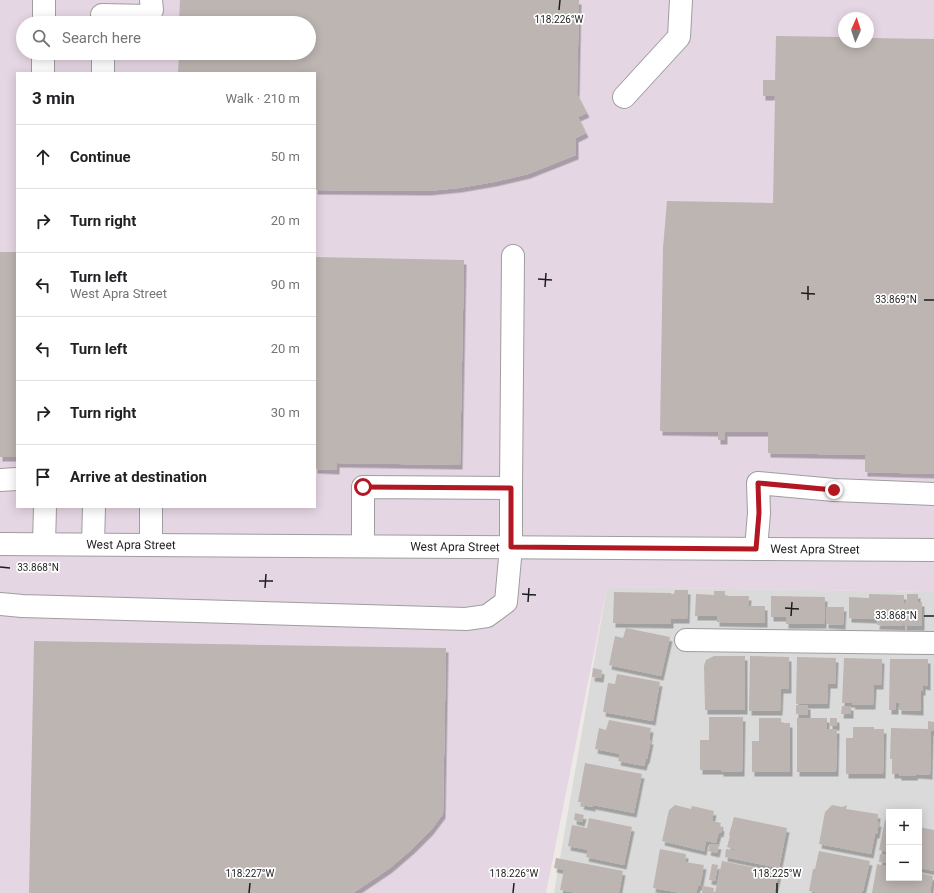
<!DOCTYPE html>
<meta charset="utf-8">
<style>
:root{--surface:#fff;--page:#f6f6f6;--text:#202124;--muted:#757577;--line:#e0e0e0}
body{margin:0;font-family:Roboto,sans-serif;background:var(--page);color:var(--text)}
.controls{position:absolute;right:12px;bottom:12px;display:grid;overflow:hidden;border-radius:0px;box-shadow:0 2px 10px #0003}
.controls button{width:36px;height:36px;display:grid;place-items:center;padding:0;border:0;border-bottom:1px solid var(--line);background:var(--surface);color:var(--text);font:20px sans-serif}
.compass{position:absolute;left:838px;top:12px;width:36px;height:36px;border-radius:50%;background:var(--surface);box-shadow:0 2px 10px #0003;rotate:3deg}
.stop{position:absolute;width:12px;height:12px;margin:-9px;border:3px solid #b21822;border-radius:50%;background:#fff}
.stop.end{background:#b21822;border-color:#fff;box-shadow:0 1px 4px #0008}
.list{margin:0;padding:0;list-style:none}
h2{display:flex;justify-content:space-between;align-items:center;height:52px;margin:0;padding:0 16px;font-size:17px}
h2 small{font-size:13px;font-weight:400;color:var(--muted)}
.list li{display:grid;grid-template-columns:26px 1fr auto;gap:12px;align-items:center;box-sizing:border-box;height:64px;padding:0 16px;border-top:1px solid var(--line)}
.list b{display:block;font-size:15px;white-space:nowrap}
.list p{margin:0;font-size:13px;white-space:nowrap;color:var(--muted)}
.list em{font-size:13px;font-style:normal;color:var(--muted)}
.icon{flex:none;width:22px;height:22px;fill:none;stroke:currentColor;stroke-width:2;stroke-linecap:round;stroke-linejoin:round}
.map{position:relative;flex:none;width:934px;height:893px;overflow:hidden}
.search{position:absolute;background:var(--surface);box-shadow:0 2px 10px #0003;left:16px;top:16px;width:300px;height:44px;display:flex;align-items:center;gap:10px;box-sizing:border-box;padding:0 14px;border-radius:22px;color:var(--muted);font-size:15px}
.panel{position:absolute;background:var(--surface);box-shadow:0 2px 10px #0003;left:16px;top:72px;width:300px;height:436px;border-radius:0px}
.map>svg:first-child{display:block}
.residential{fill:#dbdada;fill-rule:evenodd}
.industrial{fill:#e5d6e3;fill-rule:evenodd}
.building{fill:#bdb5b1;filter:url(#shadow)}
.lines{fill:none;stroke-linecap:round;stroke-linejoin:round}
.minor-casing{stroke:#9e9e9e;stroke-width:24}
.minor{stroke:#fff;stroke-width:22}
.route{stroke:#b21822;stroke-width:5}
.ticks{fill:none;stroke:#1d1d1d;stroke-width:1.5}
.labels{text-anchor:middle;dominant-baseline:central;stroke-width:3.5;stroke-linejoin:round;paint-order:stroke}
.street-label{font-size:12px;fill:#1d1d1d;stroke:#fff}
.ticks-label{font-size:10px;text-anchor:middle;fill:#1d1d1d;stroke:#fff;stroke-width:3.5;stroke-linejoin:round;paint-order:stroke}
</style>
<div class="map">
<svg width="934" height="893" viewBox="0 0 934 893">
<defs>
<filter id="shadow"><feDropShadow dx="2.5" dy="4.5" stdDeviation="0" flood-color="#0004"/></filter>
</defs>
<rect width="100%" height="100%" fill="#ede9e4"/>
<path class="residential" d="M 607,587 L 934,592 L 934,893 L 554,893 ZM 889,812 L 919,812 L 919,878 L 889,878 Z"/>
<path class="industrial" d="M 0,0 L 934,0 L 934,592 L 607,587 L 546,893 L 0,893 ZM 844,18 L 868,18 L 868,42 L 844,42 ZM 23,23 L 309,23 L 309,53 L 23,53 ZM 17,73 L 315,73 L 315,507 L 17,507 Z"/>
<g class="building">
<path d="M 180,0 L 579,0 L 577,94 L 587,113 L 578,117 L 586,133 L 576,138 L 576,155 L 528,174 L 494,182 L 459,188 L 428,191 L 315,190 L 315,73 L 178,73 L 179,53 L 309,53 L 309,23 L 179,23 Z"/>
<path d="M 776,36 L 844,37 L 844,42 L 868,42 L 868,38 L 934,39 L 934,474 L 865,472 L 865,455 L 768,453 L 768,432 L 725,432 L 725,440 L 718,440 L 718,432 L 660,431 L 663,248 L 667,201 L 773,203 L 775,96 L 763,96 L 763,80 L 775,80 Z"/>
<rect x="0" y="252" width="17" height="205"/>
<path d="M 315,257 L 464,260 L 460,465 L 337,463 L 337,470 L 315,469 Z"/>
<path d="M 675,590 L 688,590 L 687,619 L 671,619 L 671,624 L 613,623 L 614,592 L 671,593 L 671,594 L 674,594 Z"/>
<path d="M 714,591 L 725,591 L 725,596 L 749,596 L 748,606 L 765,606 L 765,623 L 717,622 L 717,616 L 695,616 L 696,594 L 714,595 Z"/>
<path d="M 869,594 L 904,595 L 903,626 L 877,625 L 878,619 L 849,618 L 849,597 L 869,598 Z"/>
<path d="M 907,594 L 918,594 L 918,602 L 922,602 L 922,626 L 904,626 L 905,602 L 907,602 Z"/>
<path d="M 771,596 L 825,597 L 824,624 L 786,624 L 786,617 L 771,617 Z"/>
<path d="M 826,607 L 844,607 L 843,625 L 826,624 Z"/>
<path d="M 626,628 L 670,637 L 661,676 L 609,665 L 615,636 L 623,638 Z"/>
<path d="M 34,641 L 446,648 L 443,814 L 431,830 L 412,849 L 390,868 L 353,893 L 29,893 Z"/>
<path d="M 714,656 L 745,656 L 745,710 L 705,710 L 704,666 L 706,660 Z"/>
<path d="M 750,656 L 789,657 L 789,689 L 781,689 L 780,711 L 749,711 Z"/>
<path d="M 797,657 L 836,658 L 835,684 L 828,684 L 827,704 L 796,704 Z"/>
<path d="M 844,658 L 882,659 L 881,685 L 874,685 L 873,705 L 852,705 L 853,703 L 842,703 Z"/>
<path d="M 890,659 L 928,659 L 928,686 L 923,685 L 923,691 L 921,691 L 921,711 L 899,710 L 899,703 L 896,703 L 896,710 L 889,710 Z"/>
<path d="M 593,668 L 602,670 L 601,678 L 592,677 Z"/>
<path d="M 617,674 L 660,682 L 653,721 L 603,712 L 608,683 L 615,684 Z"/>
<path d="M 796,705 L 808,705 L 808,715 L 796,714 Z"/>
<path d="M 842,706 L 851,706 L 851,714 L 841,714 Z"/>
<path d="M 709,717 L 743,717 L 742,772 L 721,772 L 721,770 L 700,770 L 700,740 L 709,740 Z"/>
<path d="M 759,718 L 781,718 L 781,723 L 790,723 L 790,772 L 752,772 L 752,741 L 759,741 Z"/>
<path d="M 797,718 L 827,718 L 827,729 L 837,729 L 836,772 L 797,772 Z"/>
<rect x="830" y="718" width="7" height="8"/>
<path d="M 609,720 L 651,728 L 649,740 L 651,740 L 647,759 L 646,759 L 644,766 L 618,761 L 620,754 L 595,749 L 599,728 L 606,730 Z"/>
<path d="M 928,721 L 934,722 L 934,731 L 931,731 L 930,775 L 916,774 L 915,776 L 899,776 L 899,774 L 892,774 L 892,759 L 890,759 L 891,728 L 928,729 Z"/>
<path d="M 853,727 L 874,727 L 874,729 L 884,729 L 883,774 L 846,774 L 846,738 L 853,738 Z"/>
<path d="M 585,763 L 642,774 L 634,813 L 593,805 L 593,807 L 581,805 L 582,802 L 578,802 Z"/>
<path d="M 675,805 L 691,809 L 692,806 L 714,811 L 712,821 L 721,823 L 720,826 L 722,827 L 721,833 L 719,832 L 716,843 L 706,841 L 704,851 L 662,841 L 669,810 Z"/>
<path d="M 832,805 L 842,807 L 847,805 L 846,809 L 878,814 L 877,822 L 879,822 L 877,834 L 875,834 L 871,854 L 819,844 L 825,812 Z"/>
<path d="M 575,813 L 584,815 L 582,822 L 574,820 Z"/>
<path d="M 734,817 L 787,828 L 779,868 L 725,857 L 726,849 L 738,851 L 738,850 L 727,847 L 730,836 L 729,835 Z"/>
<path d="M 589,818 L 632,827 L 624,865 L 586,857 L 588,850 L 568,846 L 572,825 L 587,828 Z"/>
<path d="M 885,820 L 889,821 L 889,852 L 879,850 Z"/>
<path d="M 919,827 L 934,830 L 934,871 L 919,868 Z"/>
<path d="M 710,844 L 719,845 L 717,853 L 708,851 Z"/>
<path d="M 660,849 L 686,854 L 685,862 L 704,865 L 700,886 L 698,886 L 696,893 L 681,893 L 653,888 Z"/>
<path d="M 819,851 L 870,861 L 863,891 L 862,891 L 862,893 L 820,893 L 809,891 L 813,869 L 815,869 Z"/>
<path d="M 880,854 L 889,856 L 889,862 L 888,862 L 888,863 L 879,862 Z"/>
<path d="M 556,858 L 623,871 L 619,893 L 577,893 L 560,890 L 564,870 L 554,868 Z"/>
<path d="M 722,861 L 779,873 L 774,893 L 715,893 Z"/>
<path d="M 712,864 L 718,865 L 715,881 L 709,880 Z"/>
<path d="M 877,864 L 889,867 L 889,878 L 919,878 L 919,873 L 933,876 L 930,893 L 872,893 Z"/>
<path d="M 703,886 L 714,888 L 713,893 L 702,893 Z"/>
</g>
<g class="lines">
<g class="minor-casing">
<g id="minor">
<path d="M 102,15 L 149,16 L 152,10 L 151,0"/>
<path d="M 44,23 L 44,0"/>
<path d="M 103,53 L 103,73"/>
<path d="M 43,73 L 43,53"/>
<path d="M 624,97 L 679,37 L 681,0"/>
<path d="M 0,480 L 17,479"/>
<path d="M 511,488 L 513,256"/>
<path id="s1" d="M 0,544 L 934,550"/>
<path d="M 44,544 L 45,507"/>
<path d="M 93,544 L 94,507"/>
<path d="M 151,545 L 151,507"/>
<path d="M 756,549 L 759,513 L 758,483 L 834,490 L 934,494"/>
<path d="M 0,604 L 22,606 L 466,619 L 487,616 L 506,602 L 511,547 L 511,488 L 363,487 L 363,546"/>
<path d="M 686,640 L 934,643"/>
</g>
</g>
<use href="#minor" class="minor"/>
</g>
<g class="lines">
<path class="route" d="M 363,487 L 511,488 L 511,547 L 756,549 L 759,513 L 758,483 L 834,490"/>
</g>
<path class="ticks" d="M 559,10 L 560,0M 538,279 L 552,280M 545,287 L 546,273M 801,293 L 815,294M 808,300 L 808,286M 924,300 L 934,300M 0,567 L 10,568M 259,581 L 273,581M 265,588 L 266,574M 522,594 L 536,595M 528,602 L 529,588M 785,608 L 799,609M 791,616 L 792,602M 924,616 L 934,616M 249,893 L 250,883M 513,893 L 514,883M 777,893 L 777,883"/>
<g class="labels">
<g class="street-label">
<text stroke="none"><textPath href="#s1" startOffset="131">West Apra Street</textPath></text>
<text stroke="none"><textPath href="#s1" startOffset="455">West Apra Street</textPath></text>
<text stroke="none"><textPath href="#s1" startOffset="815">West Apra Street</textPath></text>
</g>
</g>
<g class="ticks-label">
<text x="559" y="23">118.226°W</text>
<text x="896" y="303">33.869°N</text>
<text x="38" y="571">33.868°N</text>
<text x="896" y="619">33.868°N</text>
<text x="250" y="877">118.227°W</text>
<text x="514" y="877">118.226°W</text>
<text x="777" y="877">118.225°W</text>
</g>
</svg>
<div class="controls">
<button>+</button>
<button>−</button>
</div>
<svg class="compass" viewBox="-18 -18 36 36"><path d="M0-13l5 13h-10z" fill="#e53935"/><path d="M0 13l5-13h-10z" fill="#757577"/></svg>
<div class="stop" style="left:363px;top:487px"></div>
<div class="stop end" style="left:834px;top:490px"></div>
<div class="search"><svg class="icon" aria-label="search" viewBox="0 0 24 24"><circle cx="10" cy="10" r="6"/><path d="M15 15l6 6"/></svg>Search here</div>
<section class="panel">
<h2>3 min<small>Walk · 210 m</small></h2>
<ul class="list">
<li><svg class="icon" aria-label="ahead" viewBox="0 0 24 24"><path d="M12 20V5M6 11l6-6 6 6"/></svg><div><b>Continue</b></div><em>50 m</em></li>
<li><svg class="icon" aria-label="right" viewBox="0 0 24 24"><path d="M7 20v-9h11M14 6l5 5-5 5"/></svg><div><b>Turn right</b></div><em>20 m</em></li>
<li><svg class="icon" aria-label="left" viewBox="0 0 24 24"><path d="M17 20v-9H6M10 6l-5 5 5 5"/></svg><div><b>Turn left</b><p>West Apra Street</p></div><em>90 m</em></li>
<li><svg class="icon" aria-label="left" viewBox="0 0 24 24"><path d="M17 20v-9H6M10 6l-5 5 5 5"/></svg><div><b>Turn left</b></div><em>20 m</em></li>
<li><svg class="icon" aria-label="right" viewBox="0 0 24 24"><path d="M7 20v-9h11M14 6l5 5-5 5"/></svg><div><b>Turn right</b></div><em>30 m</em></li>
<li><svg class="icon" aria-label="arrive" viewBox="0 0 24 24"><path d="M6 21V4h12l-3 4 3 4H6"/></svg><div><b>Arrive at destination</b></div></li>
</ul>
</section>
</div>
